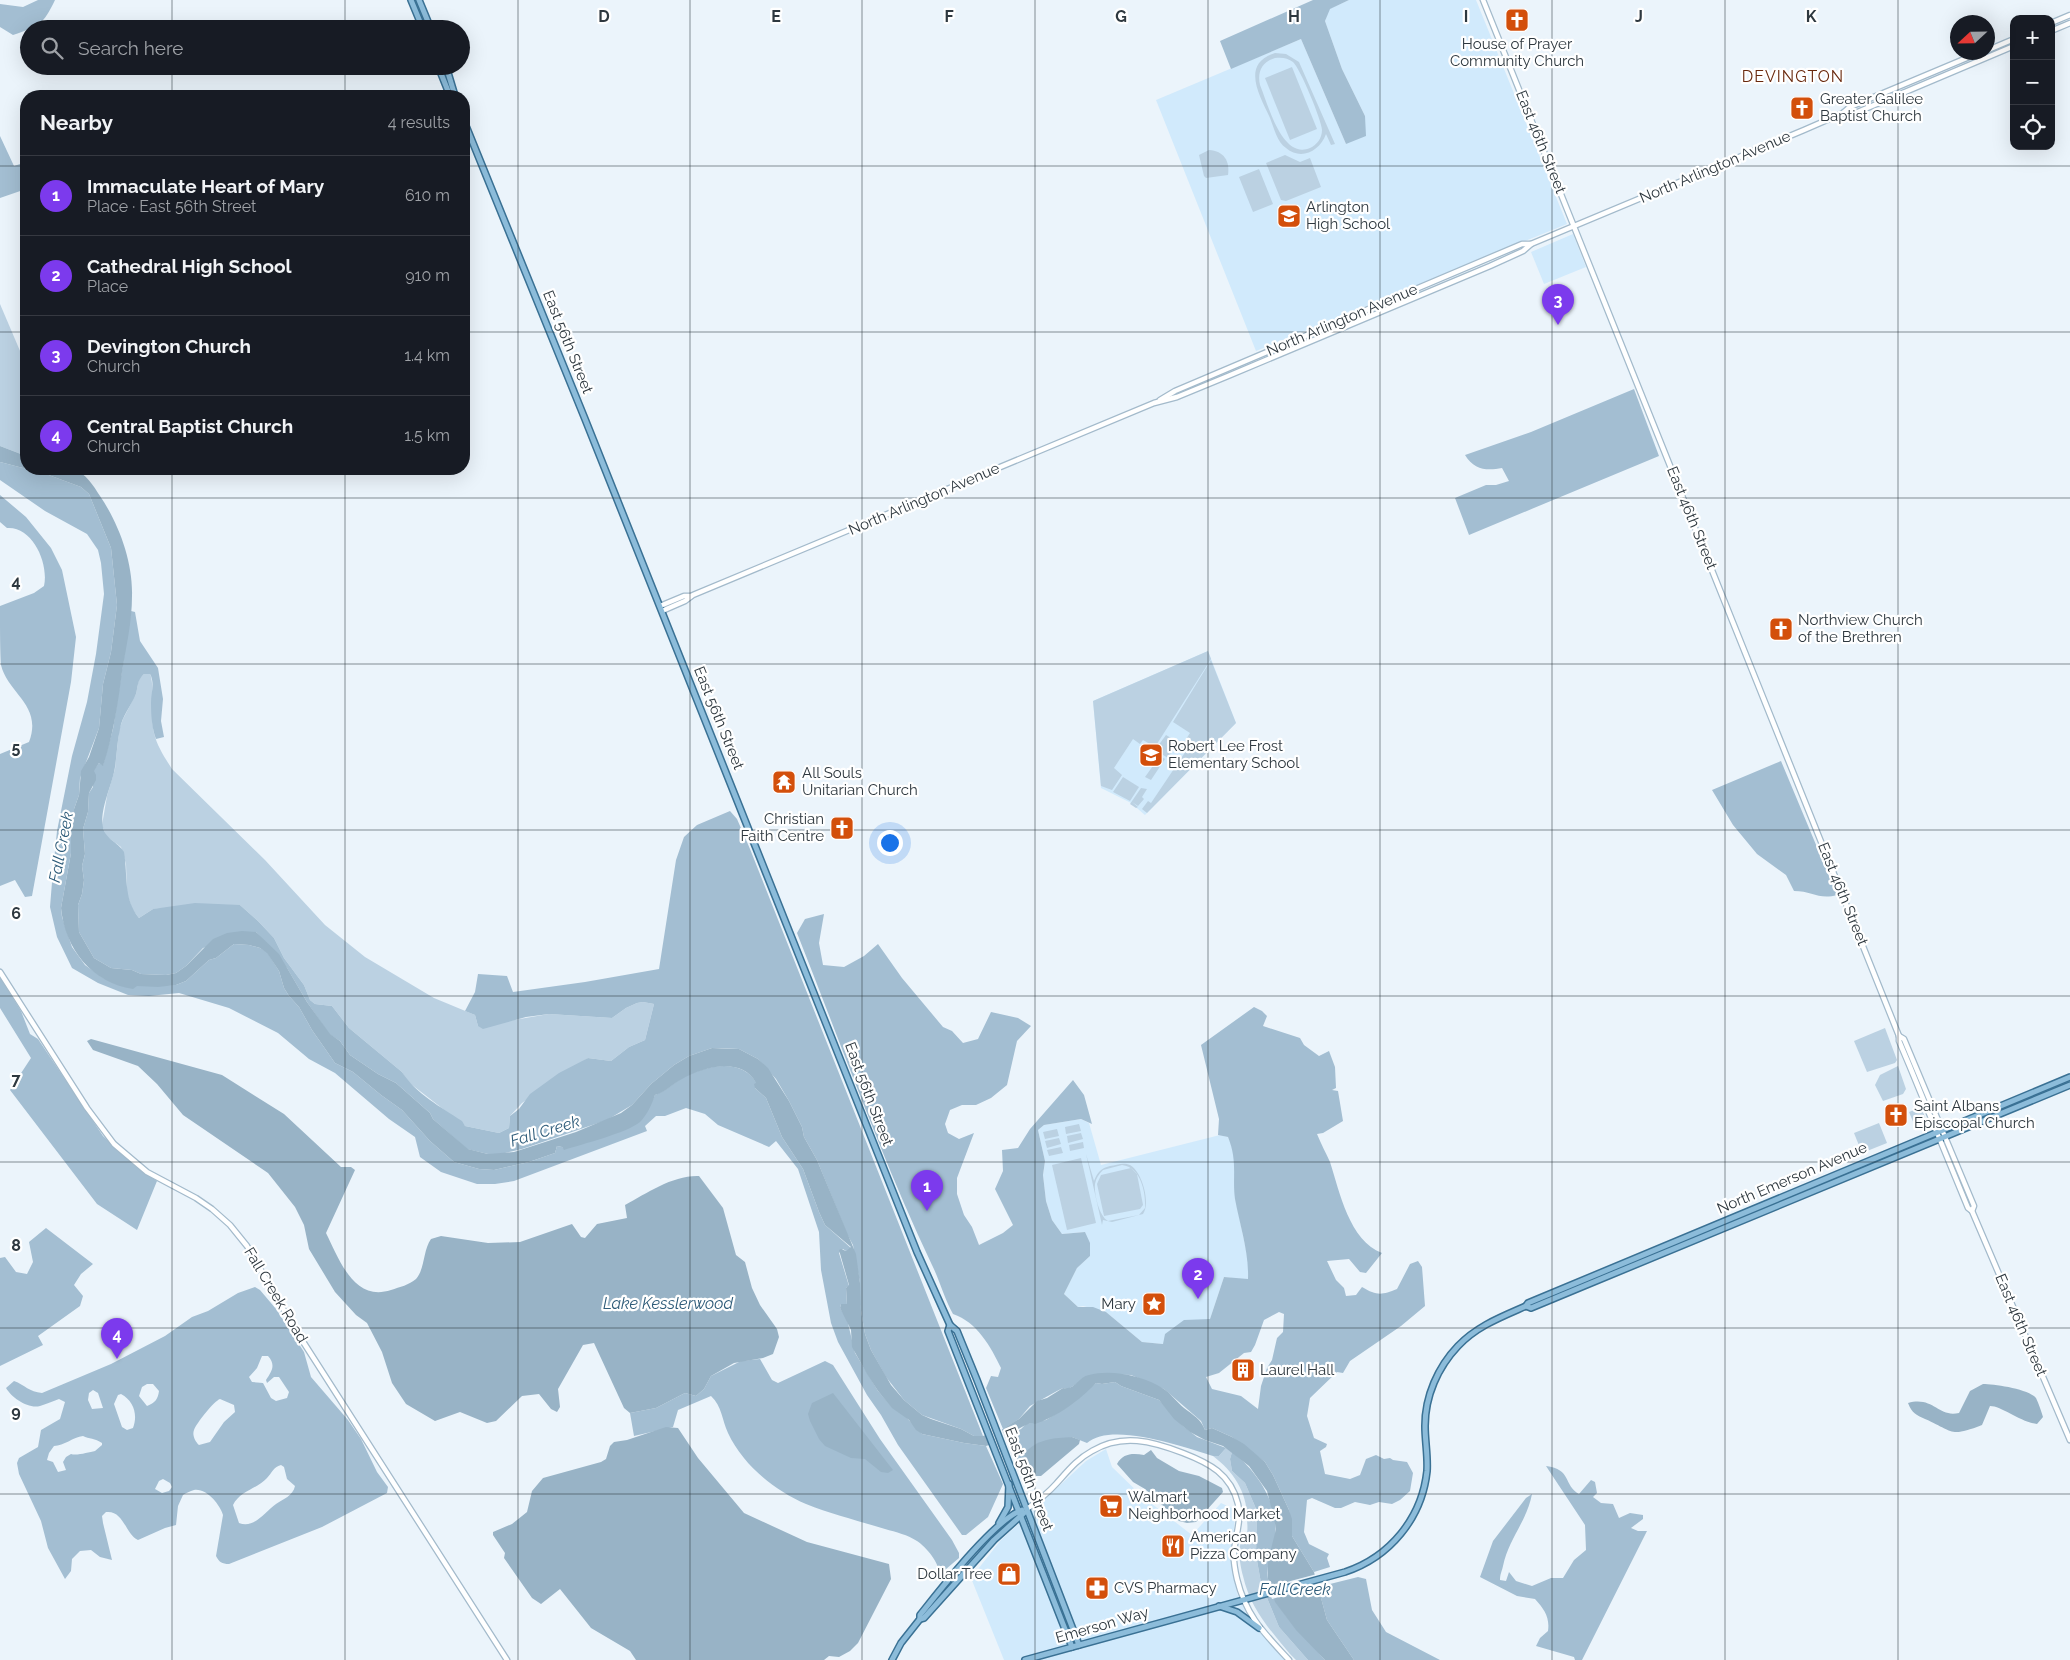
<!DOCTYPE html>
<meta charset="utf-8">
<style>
:root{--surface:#171b24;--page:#20242c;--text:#f1f3f6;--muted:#9ea1a6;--line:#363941;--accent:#7c3aed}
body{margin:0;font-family:Raleway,sans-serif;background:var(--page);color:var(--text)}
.controls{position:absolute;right:15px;top:15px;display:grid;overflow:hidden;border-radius:10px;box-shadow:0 5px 20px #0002}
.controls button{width:45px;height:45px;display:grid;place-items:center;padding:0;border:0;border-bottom:1px solid var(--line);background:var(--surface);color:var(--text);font:25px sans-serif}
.compass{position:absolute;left:1950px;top:15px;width:45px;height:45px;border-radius:50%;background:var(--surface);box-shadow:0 5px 20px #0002;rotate:248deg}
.you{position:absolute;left:889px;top:842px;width:18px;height:18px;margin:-12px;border:4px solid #fff;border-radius:50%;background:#1a73e8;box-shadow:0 0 0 8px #1a73e833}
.badge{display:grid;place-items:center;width:32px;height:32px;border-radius:50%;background:var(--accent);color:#fff;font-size:16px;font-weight:700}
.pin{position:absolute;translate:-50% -41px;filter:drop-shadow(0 1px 2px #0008)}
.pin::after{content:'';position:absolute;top:26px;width:18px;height:15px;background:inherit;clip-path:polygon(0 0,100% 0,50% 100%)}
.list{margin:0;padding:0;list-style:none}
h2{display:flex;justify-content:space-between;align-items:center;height:65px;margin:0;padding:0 20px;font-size:21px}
h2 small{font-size:16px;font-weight:400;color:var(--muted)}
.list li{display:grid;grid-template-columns:32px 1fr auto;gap:15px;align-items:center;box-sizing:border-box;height:80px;padding:0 20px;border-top:1px solid var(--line)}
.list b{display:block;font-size:19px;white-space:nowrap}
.list p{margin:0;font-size:16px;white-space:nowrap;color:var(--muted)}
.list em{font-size:16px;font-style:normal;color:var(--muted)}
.icon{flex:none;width:28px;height:28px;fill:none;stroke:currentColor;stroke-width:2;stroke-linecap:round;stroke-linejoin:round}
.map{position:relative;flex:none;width:2070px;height:1660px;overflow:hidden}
.search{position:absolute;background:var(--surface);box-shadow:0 5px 20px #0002;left:20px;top:20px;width:450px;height:55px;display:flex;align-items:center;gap:12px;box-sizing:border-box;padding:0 18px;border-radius:28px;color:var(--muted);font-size:19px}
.panel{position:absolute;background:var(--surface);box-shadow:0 5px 20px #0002;left:20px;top:90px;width:450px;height:385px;border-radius:20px}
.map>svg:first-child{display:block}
.built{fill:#d1eafc}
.green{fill:#bbd1e2;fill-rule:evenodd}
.forest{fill:#a3bed2;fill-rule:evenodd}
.water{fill:#98b3c6}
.pier{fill:#ebf4fb}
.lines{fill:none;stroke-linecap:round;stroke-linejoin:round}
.secondary-casing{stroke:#a3bacb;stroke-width:7}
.primary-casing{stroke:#3a7194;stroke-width:8}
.secondary{stroke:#fff;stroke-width:4.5}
.primary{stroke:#8cbcda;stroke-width:5}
.grid{fill:none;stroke:#2e383f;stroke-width:1;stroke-opacity:0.55}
.labels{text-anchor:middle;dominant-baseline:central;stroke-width:4.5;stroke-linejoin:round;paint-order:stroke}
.poi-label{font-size:15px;fill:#2e383f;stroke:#fff;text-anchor:start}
.street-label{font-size:15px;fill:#2e383f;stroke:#fff}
.neighbourhood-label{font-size:16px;letter-spacing:1px;fill:#69280d;stroke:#fff}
.water-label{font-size:16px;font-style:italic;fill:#2d5b79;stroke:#fff}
.grid-label{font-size:16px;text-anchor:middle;font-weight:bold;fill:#2e383f;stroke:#fff;stroke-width:4.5;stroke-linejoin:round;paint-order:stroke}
</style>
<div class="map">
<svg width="2070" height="1660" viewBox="0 0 2070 1660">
<rect width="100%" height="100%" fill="#ebf4fb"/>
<g class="built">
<path d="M 1349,0 L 1476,0 L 1567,224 L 1256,351 L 1156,100 L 1301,39 L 1346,144 L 1365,116 L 1342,69 L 1325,21 L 1329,9 Z"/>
<path d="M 1573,234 L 1586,267 L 1544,284 L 1531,252 Z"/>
<path d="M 1208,651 L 1236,723 L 1145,815 L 1131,803 L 1101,788 L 1093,701 Z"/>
<path d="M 1081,1119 L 1089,1123 L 1101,1165 L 1220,1135 L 1228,1137 L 1232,1146 L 1236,1166 L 1235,1197 L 1249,1264 L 1248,1280 L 1224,1277 L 1210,1319 L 1163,1344 L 1142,1342 L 1106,1312 L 1083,1306 L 1078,1307 L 1064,1294 L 1077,1268 L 1090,1256 L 1085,1232 L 1062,1234 L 1052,1220 L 1046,1201 L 1043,1175 L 1045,1161 L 1038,1130 L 1044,1125 Z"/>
<path d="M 1106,1449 L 1112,1467 L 1143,1497 L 1192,1535 L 1221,1503 L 1236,1510 L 1231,1552 L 1237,1593 L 1247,1615 L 1286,1660 L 1004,1660 L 971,1578 L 1001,1540 L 1086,1461 Z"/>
</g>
<g class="green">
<path d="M 1275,53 L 1286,54 L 1299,62 L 1335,144 L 1331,145 L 1326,134 C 1320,151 1301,161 1286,148 C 1277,142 1274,128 1270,118 C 1260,96 1240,64 1275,53 ZM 1275,58 C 1282,57 1288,58 1293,62 C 1300,68 1322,121 1322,130 C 1322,138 1317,145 1310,148 C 1282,160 1268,104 1260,85 C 1257,72 1262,62 1275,58 Z"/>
<path d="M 1292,67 L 1317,129 L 1290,140 L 1265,78 Z"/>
<path d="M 1209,150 C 1224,151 1230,161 1228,175 L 1206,178 L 1204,176 L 1199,155 Z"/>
<path d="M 1285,155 L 1300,162 L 1310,158 L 1321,187 L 1286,201 L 1281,200 L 1266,163 Z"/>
<path d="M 1259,169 L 1273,204 L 1253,212 L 1239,177 Z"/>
<path d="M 0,304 L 26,365 L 26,456 L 0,446 Z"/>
<path d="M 1208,651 L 1211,659 L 1155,747 L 1143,740 L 1140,744 L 1133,739 L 1114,768 L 1122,775 L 1112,790 L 1101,786 L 1093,701 Z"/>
<path d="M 1211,660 L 1236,723 L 1147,813 L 1142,809 L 1148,801 L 1151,803 L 1186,751 L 1181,747 L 1190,733 L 1173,722 Z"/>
<path d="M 144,674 L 150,674 C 155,684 150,718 154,733 C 157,746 165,758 172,769 L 265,860 L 325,925 L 365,957 L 434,998 L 475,1015 L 478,1026 L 549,1014 L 612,1018 L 626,1008 L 637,1003 L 643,1002 L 654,1004 L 645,1040 L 629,1047 L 611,1061 L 588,1058 L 522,1103 L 510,1116 L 509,1128 L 499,1133 L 465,1126 L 407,1081 L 402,1072 L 349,1028 L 332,1006 L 315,1004 L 310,1000 L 304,985 L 284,958 L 274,938 L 258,921 L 240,905 L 153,909 L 139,918 L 132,909 L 127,893 L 126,864 L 121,847 L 106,836 L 102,825 L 107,796 L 115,769 L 119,730 L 123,719 L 136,694 L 139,678 Z"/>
<path d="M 1166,735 L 1178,742 L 1168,758 L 1155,750 Z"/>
<path d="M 1160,756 L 1165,759 L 1151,780 L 1145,777 Z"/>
<path d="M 1123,777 L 1139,787 L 1130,801 L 1113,792 Z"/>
<path d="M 1141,788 L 1147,789 L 1142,797 L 1144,799 L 1138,806 L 1132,802 L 1138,807 L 1136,808 L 1130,804 Z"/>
<path d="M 1885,1028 L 1897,1060 L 1895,1063 L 1867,1072 L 1854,1041 Z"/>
<path d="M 1898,1066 L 1906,1089 L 1903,1094 L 1883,1101 L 1875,1085 L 1880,1075 Z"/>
<path d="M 1921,1107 L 1926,1120 L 1914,1124 L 1909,1112 Z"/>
<path d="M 1879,1123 L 1887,1143 L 1862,1153 L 1854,1133 Z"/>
<path d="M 1079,1124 L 1081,1131 L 1066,1134 L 1065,1127 Z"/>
<path d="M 1057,1129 L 1059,1136 L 1045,1139 L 1043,1132 Z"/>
<path d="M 1081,1133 L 1083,1139 L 1068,1143 L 1067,1136 Z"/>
<path d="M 1059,1138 L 1061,1144 L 1047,1148 L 1045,1141 Z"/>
<path d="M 1083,1142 L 1084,1148 L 1070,1151 L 1069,1145 Z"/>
<path d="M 1061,1147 L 1063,1153 L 1049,1156 L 1047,1150 Z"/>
<path d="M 1086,1154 L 1094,1181 C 1097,1173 1101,1168 1110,1166 C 1117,1165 1123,1162 1130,1165 C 1142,1171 1151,1204 1143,1214 L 1112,1222 L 1103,1220 L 1102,1225 ZM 1122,1165 C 1141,1167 1146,1193 1145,1208 L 1139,1215 L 1108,1221 C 1099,1216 1094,1194 1095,1184 C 1096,1178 1099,1174 1103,1170 Z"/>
<path d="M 1081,1158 L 1096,1223 L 1067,1230 L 1052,1165 Z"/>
<path d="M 1131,1168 L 1137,1174 L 1143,1205 L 1140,1209 L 1104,1216 L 1097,1184 L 1101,1175 Z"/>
<path d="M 1226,1448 L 1232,1452 L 1230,1459 L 1232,1471 L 1245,1483 L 1257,1511 L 1256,1555 L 1261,1583 L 1279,1627 L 1308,1660 L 1296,1660 L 1290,1654 C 1270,1630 1250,1608 1243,1576 C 1241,1569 1238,1554 1240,1546 C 1241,1542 1245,1537 1247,1533 C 1248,1528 1247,1522 1247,1517 C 1247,1492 1233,1471 1213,1456 L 1219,1456 Z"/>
</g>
<g class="forest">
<path d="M 38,0 L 55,0 C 43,25 39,26 13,35 L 0,27 L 0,4 L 23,7 Z"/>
<path d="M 1313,0 L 1349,0 L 1330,9 L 1325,21 L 1342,69 L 1365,116 L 1366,136 L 1346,144 L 1301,39 L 1231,69 L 1220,41 Z"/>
<path d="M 0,136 L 14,166 L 26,162 L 26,189 L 0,198 Z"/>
<path d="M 1634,389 L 1659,456 L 1469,535 L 1455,498 L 1486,485 L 1496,485 L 1509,481 L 1502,468 C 1487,471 1474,470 1465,455 L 1531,432 Z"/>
<path d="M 0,462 L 46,474 L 81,487 L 89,494 L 111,548 L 117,605 L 111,652 L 103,684 L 99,728 L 80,778 L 79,795 L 74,809 L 74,823 L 71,826 L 71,853 L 61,908 L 62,917 L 72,947 L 85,965 L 103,978 L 137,986 L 176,985 L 186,981 L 209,960 L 216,958 L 234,944 L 249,945 L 260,948 L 267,952 L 279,971 L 284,988 L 289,996 L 299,1007 L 312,1030 L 335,1063 L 353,1072 L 381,1095 L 402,1110 L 430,1141 L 454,1162 L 479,1169 L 494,1170 L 529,1162 L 555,1153 L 557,1146 L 562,1147 L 564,1149 L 607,1135 L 649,1107 L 655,1095 C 666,1091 672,1084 682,1078 C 704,1066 742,1056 757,1084 L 755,1088 L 766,1098 L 782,1137 L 803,1169 L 819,1212 L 825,1225 L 851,1248 L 850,1250 L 846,1251 L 843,1249 L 839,1253 L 849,1286 L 846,1288 L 847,1305 L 841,1304 L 840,1308 L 847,1319 L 855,1353 L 878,1391 L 892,1407 L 904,1415 L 922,1434 L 964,1443 L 986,1446 L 1003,1484 L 988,1517 L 966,1535 L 962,1535 L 898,1445 L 881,1415 L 867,1395 L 838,1342 L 831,1323 L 821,1270 L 819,1232 L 798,1169 L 776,1141 L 769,1147 L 718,1125 L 705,1114 L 686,1108 L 665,1116 L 656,1116 L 645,1126 L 647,1131 L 514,1181 L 495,1184 L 477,1184 L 441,1172 L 420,1157 L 415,1137 L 389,1119 L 335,1073 L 309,1059 L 278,1033 L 229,1008 L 179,993 L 149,996 L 128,995 L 98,983 L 72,968 L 57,937 L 50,907 L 53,870 L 57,831 L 72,756 L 87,702 L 96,654 L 104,594 L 101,563 L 98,550 L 87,534 L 45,511 L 0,480 Z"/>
<path d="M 0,495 L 26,517 L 51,548 L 62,570 L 76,637 L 71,682 L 32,896 L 25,897 L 15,880 L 0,886 L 0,754 L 29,742 C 43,705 8,694 1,665 C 0,651 0,621 0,606 L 34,593 L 44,586 C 49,564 33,526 7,528 L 0,522 Z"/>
<path d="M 131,611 L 135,612 L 140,641 L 158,668 L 163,699 L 161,721 L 164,737 L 156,739 C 152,729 151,715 151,703 C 151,693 155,683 150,674 L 144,674 C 137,680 138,687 136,694 C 131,706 122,716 120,729 C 117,741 117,755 115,767 C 113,783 99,810 103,827 C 105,839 118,842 124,852 C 128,876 123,898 139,918 L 153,909 L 195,903 L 240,905 L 258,921 L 274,938 L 284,958 L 304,985 L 310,1000 L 315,1004 L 332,1006 L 349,1028 L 402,1072 C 416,1094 441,1107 462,1121 L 465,1126 L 499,1133 L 509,1128 L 510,1116 L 519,1109 L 530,1094 L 559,1073 L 588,1058 L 611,1061 L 629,1047 L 645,1040 L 654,1004 L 643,1002 L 637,1003 L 626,1008 L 612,1018 L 549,1014 L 526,1017 L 483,1029 L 478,1026 L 475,1015 L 465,1011 L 475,992 L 478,974 L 507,976 L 513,992 L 585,982 L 659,969 L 676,860 L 684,837 L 697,825 L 730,811 L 737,819 L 750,849 L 983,1436 L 974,1436 L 961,1429 L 922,1415 L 904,1400 L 886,1377 L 871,1350 L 865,1334 L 859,1299 L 860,1283 L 853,1245 L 847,1234 L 817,1160 L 804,1137 L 802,1127 L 789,1101 L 776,1079 L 758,1059 L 739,1049 L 721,1048 L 712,1048 L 689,1056 L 674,1065 L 651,1084 L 632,1105 L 607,1120 L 522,1149 L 501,1154 L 488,1154 L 467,1149 L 433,1119 L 430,1113 L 396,1083 L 378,1074 L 350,1055 L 340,1041 L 329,1034 L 307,1002 L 287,968 L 256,932 L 203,948 L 186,966 L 176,973 L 166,975 L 141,974 L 132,970 L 111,968 L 94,958 L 79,932 L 78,905 L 82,894 L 84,880 L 82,866 L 85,854 L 83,829 L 88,812 L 89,793 L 93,787 L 93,771 L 99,763 L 103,765 L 113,729 Z"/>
<path d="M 1781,761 L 1837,895 C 1819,900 1812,891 1794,891 L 1786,875 L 1757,854 L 1733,825 L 1712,790 Z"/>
<path d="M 824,914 L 819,943 L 823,965 L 844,967 L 864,956 L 878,944 L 902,978 L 943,1027 L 952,1031 L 963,1043 L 978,1039 L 991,1012 L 1018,1018 L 1031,1026 L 1017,1041 L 1007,1085 L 991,1098 L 976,1105 L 962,1105 L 950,1110 L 945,1124 L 948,1133 L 959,1139 L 974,1133 L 957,1178 L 957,1194 L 964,1215 L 972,1227 L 979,1245 L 1003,1233 L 1013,1225 L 995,1189 L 1003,1171 L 1002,1150 L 1018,1148 L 1030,1129 L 1073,1080 L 1084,1095 L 1092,1124 L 1081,1119 L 1044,1125 L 1038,1130 L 1045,1161 L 1043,1175 L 1046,1201 L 1052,1220 L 1062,1234 L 1085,1232 L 1090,1243 L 1090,1256 L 1077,1268 L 1064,1294 L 1078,1307 L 1093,1307 L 1106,1312 L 1142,1342 L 1163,1344 L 1165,1334 L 1184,1320 L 1210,1319 L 1224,1277 L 1248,1279 C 1249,1252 1240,1226 1235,1199 C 1232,1176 1238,1162 1228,1137 L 1218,1135 L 1219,1119 L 1201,1045 L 1254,1007 L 1262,1011 L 1267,1016 L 1263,1026 L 1300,1038 L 1304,1045 L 1319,1056 L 1329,1051 L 1335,1067 L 1336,1088 L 1332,1090 L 1338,1091 L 1343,1121 L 1323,1133 L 1317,1134 C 1321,1144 1326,1153 1330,1162 C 1340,1193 1349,1240 1382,1253 L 1366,1273 L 1360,1272 L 1349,1259 L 1327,1261 L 1336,1280 L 1344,1288 L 1346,1296 L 1356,1295 L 1362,1287 C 1377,1296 1382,1295 1397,1289 L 1410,1264 L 1418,1261 L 1422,1267 L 1425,1306 L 1401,1326 L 1350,1361 L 1343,1373 L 1337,1372 L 1310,1398 L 1307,1416 L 1314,1438 L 1327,1444 L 1326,1447 L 1320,1451 L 1325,1474 L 1350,1479 L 1360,1475 L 1366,1459 L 1376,1455 L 1384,1459 L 1390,1458 L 1393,1460 L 1407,1462 L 1413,1473 L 1410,1491 L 1400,1500 L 1392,1504 L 1379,1502 L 1370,1505 L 1355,1502 L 1341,1508 L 1335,1508 L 1312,1498 L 1307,1500 L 1304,1532 L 1309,1544 L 1329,1554 L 1327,1558 L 1330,1567 L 1314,1572 L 1292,1536 L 1289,1510 L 1273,1475 L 1265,1462 L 1232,1437 L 1212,1428 L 1205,1430 L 1201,1421 L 1164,1389 L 1131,1375 L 1102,1374 L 1080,1382 L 1068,1389 L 1063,1388 L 1057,1391 L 1030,1406 L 1019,1419 L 1003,1429 L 986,1388 L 991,1376 L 998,1377 L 1001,1368 C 991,1347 977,1322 953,1314 C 944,1298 940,1281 932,1265 C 881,1157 841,1044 797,933 L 805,919 ZM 1279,1312 L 1284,1314 L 1283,1332 L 1277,1338 L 1272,1360 L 1267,1368 L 1261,1386 L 1258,1409 L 1241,1396 L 1212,1389 L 1206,1377 L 1219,1373 L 1244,1353 L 1251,1352 L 1255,1345 L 1264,1320 Z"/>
<path d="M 0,977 L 21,1011 L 30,1034 L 38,1039 L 103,1136 L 140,1170 L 157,1181 L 137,1230 L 97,1204 L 10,1090 L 31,1058 L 0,1008 Z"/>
<path d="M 46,1228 L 93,1264 L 81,1274 L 74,1285 L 83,1296 L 80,1306 L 38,1336 L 43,1345 L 0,1366 L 0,1258 L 5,1257 L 16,1272 L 27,1274 L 33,1262 L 29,1242 Z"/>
<path d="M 255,1287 L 260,1290 L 276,1309 L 304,1352 L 311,1377 L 348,1420 L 361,1439 L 377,1472 L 388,1487 L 387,1493 L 322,1527 L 229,1564 C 222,1564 219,1562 216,1556 L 223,1515 C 220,1505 207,1488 194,1490 C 190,1491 186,1493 183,1495 L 178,1506 L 176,1525 L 165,1528 L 138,1540 C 125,1534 124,1510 106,1512 L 102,1516 L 103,1523 L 112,1560 L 100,1557 L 91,1550 L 80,1551 L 72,1559 L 71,1571 L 65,1579 L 48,1548 L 41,1521 L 19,1474 L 17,1463 L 19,1458 L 38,1447 L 41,1430 L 60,1419 L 65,1402 L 59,1399 C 53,1401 47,1404 40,1406 C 28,1409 12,1398 6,1388 L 14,1381 C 25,1385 29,1392 42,1393 L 111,1364 L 165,1336 L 192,1317 L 208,1311 L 238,1293 ZM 262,1356 L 268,1356 C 276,1365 272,1371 266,1380 L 267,1383 L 274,1377 L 279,1377 L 289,1392 L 287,1398 L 276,1401 L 271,1398 L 263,1383 L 252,1382 L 249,1377 L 257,1368 ZM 147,1384 L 153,1384 L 159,1391 C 158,1399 155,1403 147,1406 L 139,1396 L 142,1387 ZM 93,1390 L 98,1393 L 103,1408 L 92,1409 L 88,1400 L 89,1393 ZM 121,1394 C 134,1401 138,1415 133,1428 L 127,1430 L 122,1427 L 114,1404 L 118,1395 ZM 220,1399 L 234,1405 L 235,1412 L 224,1422 L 210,1442 L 199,1445 C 195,1441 192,1435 194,1430 C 196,1424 214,1401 220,1399 ZM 83,1436 C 89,1439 95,1438 102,1443 L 102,1445 L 95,1451 C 89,1452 77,1456 71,1454 L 66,1457 L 63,1462 L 66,1470 L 58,1472 L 53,1462 L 47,1460 L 49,1453 L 54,1446 C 64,1446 73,1437 83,1436 ZM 281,1465 L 284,1467 L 287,1479 L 295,1486 C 293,1496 283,1499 276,1504 C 265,1512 254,1529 239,1523 L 233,1505 C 240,1491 257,1489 267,1478 C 272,1473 273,1467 281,1465 ZM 163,1479 L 170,1483 L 172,1487 L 169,1491 L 162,1493 L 155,1489 L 159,1481 Z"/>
<path d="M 760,1359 L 772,1380 L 778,1383 L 825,1361 L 833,1365 L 880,1439 L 952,1540 L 959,1553 L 959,1558 L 939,1575 C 940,1563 927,1548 917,1541 C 908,1535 896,1532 885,1529 C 859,1521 831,1514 806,1504 C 774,1490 743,1465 728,1433 C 722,1420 722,1406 711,1396 L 678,1410 L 673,1427 L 634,1436 L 630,1413 L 656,1408 L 685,1393 L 696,1396 L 704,1389 L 711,1376 L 741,1361 Z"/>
<path d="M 1115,1382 L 1121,1386 L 1159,1400 L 1183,1426 L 1197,1437 L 1226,1448 L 1219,1456 L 1213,1456 C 1185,1447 1111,1421 1087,1443 L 1072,1437 L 1024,1453 L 1026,1458 L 1017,1462 L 1007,1436 L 1021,1429 L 1026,1424 L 1046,1420 L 1067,1407 L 1096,1383 L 1102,1384 Z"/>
<path d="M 1232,1452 C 1257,1470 1280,1506 1275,1537 C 1272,1552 1266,1564 1268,1579 C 1274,1605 1292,1624 1310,1642 C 1315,1648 1319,1654 1325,1660 L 1308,1660 L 1279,1627 L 1261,1583 L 1256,1555 L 1257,1511 L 1245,1483 L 1232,1471 L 1230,1459 Z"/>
<path d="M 1546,1466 C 1572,1469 1563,1485 1579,1494 L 1591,1480 L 1595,1482 L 1597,1493 L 1593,1497 L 1601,1503 L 1613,1504 L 1619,1518 L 1630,1513 L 1643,1515 L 1643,1519 L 1631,1528 L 1638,1531 L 1647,1531 L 1582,1660 L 1575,1660 L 1574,1657 L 1536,1646 L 1540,1638 L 1548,1631 C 1550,1617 1544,1609 1535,1599 L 1517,1596 L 1480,1577 L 1493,1541 L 1526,1498 L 1532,1494 C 1527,1521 1509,1538 1503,1566 C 1502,1571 1500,1574 1500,1580 L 1506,1581 L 1509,1572 L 1516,1581 L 1532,1586 L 1551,1578 L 1563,1578 L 1574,1560 L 1586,1550 L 1585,1525 Z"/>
<path d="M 1358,1577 L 1366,1579 L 1372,1610 L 1386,1632 L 1440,1660 L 1354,1660 L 1327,1620 L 1318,1587 Z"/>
</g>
<g class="water">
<path d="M 0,446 L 26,456 L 26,469 L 74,469 C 86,474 93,485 100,496 C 119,524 133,562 132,596 C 132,622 126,647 122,672 C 118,704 113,736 103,766 L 99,763 L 94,771 L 96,775 L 96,780 L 89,793 L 88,812 L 83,829 L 85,854 L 82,866 L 84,880 L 82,894 L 78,905 L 79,932 L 94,958 L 111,968 L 132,970 L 141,974 L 166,975 L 176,973 L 186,966 L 213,939 L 227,933 L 242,931 L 256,932 L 279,954 L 307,1002 L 330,1034 L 340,1041 L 350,1055 L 378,1074 L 396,1083 L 430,1113 L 433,1119 L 468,1149 L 488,1154 L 514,1152 L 576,1132 L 621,1113 L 632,1105 L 651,1084 L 674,1065 L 689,1056 L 712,1048 L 739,1049 L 758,1059 L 768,1068 L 789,1101 L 802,1127 L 804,1137 L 817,1160 L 856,1254 L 860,1283 L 861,1311 L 865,1334 L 871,1350 L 891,1385 L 904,1400 L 922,1415 L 931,1419 L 961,1429 L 974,1436 L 983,1436 L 1001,1430 L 1019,1419 L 1037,1401 L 1047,1398 L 1063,1388 C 1076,1390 1078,1377 1089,1375 C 1112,1369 1144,1376 1164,1389 C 1171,1394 1177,1402 1184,1408 C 1193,1415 1201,1419 1205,1430 L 1212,1428 L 1232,1437 L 1244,1444 L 1265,1462 L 1273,1475 L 1289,1510 L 1292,1519 L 1292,1536 L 1314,1572 L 1327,1620 L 1354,1660 L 1325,1660 L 1296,1630 L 1275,1602 L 1268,1579 L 1268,1561 L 1276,1529 L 1274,1518 L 1267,1491 L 1249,1466 L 1223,1446 L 1205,1440 L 1190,1432 L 1174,1419 L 1159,1400 L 1121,1386 L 1115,1382 L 1102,1384 L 1096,1383 C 1080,1400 1057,1417 1035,1424 L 1032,1423 C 1026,1424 1008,1434 1005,1440 L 986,1446 L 964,1443 L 922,1434 L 916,1430 L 909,1420 L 892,1408 L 878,1391 L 867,1374 L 852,1347 L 851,1330 L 840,1308 L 841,1304 L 847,1304 L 846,1288 L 849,1285 L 839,1250 L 841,1249 L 846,1251 L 851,1247 L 825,1225 L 819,1212 L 803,1169 L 782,1137 L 766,1098 L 755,1088 L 754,1084 L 756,1083 C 742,1056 703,1067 682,1079 C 672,1084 666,1092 655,1095 C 652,1104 647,1115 640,1122 C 627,1133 582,1144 564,1150 L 562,1147 L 557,1146 L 555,1153 L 529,1162 L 494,1170 L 479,1169 L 454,1162 L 430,1141 L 402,1110 L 381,1095 L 353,1072 L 335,1063 L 312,1030 L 299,1007 L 289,996 L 284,988 L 279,971 L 267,953 L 260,948 L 249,945 L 234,944 L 216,958 L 209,960 L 186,981 L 176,985 L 158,987 L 137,986 L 133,989 C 92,983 65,949 61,908 L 71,853 L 71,826 L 74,822 L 74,809 L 79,795 L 81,771 L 89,757 L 99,728 L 103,684 L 111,652 L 117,605 L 111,548 L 89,494 L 81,487 L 46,474 L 0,462 Z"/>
<path d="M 91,1039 L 222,1075 L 284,1114 L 341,1167 L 351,1167 L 355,1170 L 326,1233 C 340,1261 354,1302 391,1290 C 400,1287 409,1285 416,1279 C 425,1269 423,1250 431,1239 L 441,1236 L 488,1243 L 520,1242 L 572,1224 L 581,1237 L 585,1238 L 597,1224 L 627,1218 L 625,1205 C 647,1193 673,1175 699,1176 L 723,1208 L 736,1255 L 745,1262 L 752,1288 L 760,1305 L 777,1329 L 779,1337 L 773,1354 L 763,1358 L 734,1363 L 711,1376 L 704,1389 L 696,1396 L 685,1393 L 656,1408 L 630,1413 L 624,1408 L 594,1343 L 583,1345 L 558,1389 L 560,1407 L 557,1412 L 551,1409 L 539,1394 L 522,1396 L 496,1421 L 487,1423 L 460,1412 L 435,1421 L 406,1404 L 392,1383 L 382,1352 L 367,1323 L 356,1315 L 335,1292 L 309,1249 L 304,1225 L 295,1207 L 268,1173 L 183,1115 L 157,1084 L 138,1066 L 93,1050 L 87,1041 Z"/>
<path d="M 1983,1384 C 1994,1384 2029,1389 2036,1398 C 2039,1404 2041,1411 2043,1417 L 2037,1424 C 2020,1422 2002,1406 1990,1406 L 1982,1425 C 1949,1438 1953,1431 1925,1419 C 1916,1415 1912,1413 1908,1403 C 1934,1396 1938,1418 1959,1413 L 1970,1391 Z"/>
<path d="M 833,1393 L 893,1470 L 888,1473 L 881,1472 L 865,1459 L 851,1458 L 825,1446 L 819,1439 L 810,1421 L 808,1414 L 812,1403 Z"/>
<path d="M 666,1427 L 678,1428 L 698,1458 L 744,1513 L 807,1542 L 889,1564 L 891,1579 L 858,1643 L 850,1651 L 839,1657 L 829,1656 L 824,1660 L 636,1660 L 630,1651 L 591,1628 L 560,1589 L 541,1604 L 532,1598 L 504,1558 L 505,1553 L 493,1535 L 493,1532 L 512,1524 L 527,1512 L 532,1491 L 543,1478 L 601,1462 L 606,1459 L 610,1446 L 614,1442 L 627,1440 Z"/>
<path d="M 1072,1437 L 1080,1440 L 1079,1444 L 1041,1476 L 1036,1476 L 1031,1470 L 1024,1454 C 1036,1439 1054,1438 1072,1437 Z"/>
<path d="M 1151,1450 L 1157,1458 L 1179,1471 L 1199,1476 L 1222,1488 L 1223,1492 L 1196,1522 L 1187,1523 L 1179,1521 L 1145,1489 L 1133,1482 L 1117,1464 C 1123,1453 1133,1453 1144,1455 Z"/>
</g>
<g class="pier">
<path d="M 1001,1427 L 1007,1441 L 990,1447 L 984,1433 Z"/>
<path d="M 1317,1574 L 1320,1586 L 1272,1599 L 1268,1587 Z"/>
</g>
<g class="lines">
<g class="secondary-casing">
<g id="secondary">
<path d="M 1483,0 L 1899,1036 L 1899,1041 L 1910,1067 L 1968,1208 L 1972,1211 L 2070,1440"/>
<path d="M 2051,23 L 2070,15"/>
<path d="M 2051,31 L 2070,23"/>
<path d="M 1988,50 L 2014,39"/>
<path d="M 1843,113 L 1853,114 L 2014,46"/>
<path d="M 1160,400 L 1175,391 L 1522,244 L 1531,244"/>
<path d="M 660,606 L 684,596 L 691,596"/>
<path d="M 662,611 L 685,601 L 693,595 L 1154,403 L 1177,397 L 1228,376 L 1490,266 L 1523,251 L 1531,244 L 1804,130 L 1843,113 L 1850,107 L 1981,52"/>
<path d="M 0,972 L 87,1108 L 114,1144 L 147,1172 L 196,1198 L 212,1209 L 230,1225 L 247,1246 L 293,1326 L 507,1660"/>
<path d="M 1899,1036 L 1904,1039 L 1974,1206 L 1972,1211"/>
<path d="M 1027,1509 C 1038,1501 1047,1494 1056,1484 C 1067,1472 1077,1459 1092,1451 C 1122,1433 1152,1441 1183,1453 C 1209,1463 1231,1474 1238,1504 C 1242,1520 1235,1536 1234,1553 C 1233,1561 1235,1570 1237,1579 C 1246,1616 1264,1633 1289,1660"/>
</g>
</g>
<g class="primary-casing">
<g id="primary">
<path d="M 411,0 L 423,29"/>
<path d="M 419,0 L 431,29"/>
<path d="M 438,66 L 450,96"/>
<path d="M 446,66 L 455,96"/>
<path d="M 464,121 L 585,419 L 917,1252 L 950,1325 L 957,1331 L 977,1380 L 1079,1645"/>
<path d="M 1526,1306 L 1531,1308 L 1584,1286 L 2070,1085"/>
<path d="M 950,1325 L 948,1331 L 1072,1647"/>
<path d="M 999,1523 L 1008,1507 L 1009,1484"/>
<path d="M 1219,1606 L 1237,1612 L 1259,1628"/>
<path d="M 920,1619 L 924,1618 L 994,1540 L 1024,1513"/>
<path d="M 892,1660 L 901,1643 L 920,1619 L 920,1615 C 940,1590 994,1520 1022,1510"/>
<path d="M 1025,1660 L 1345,1572 C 1390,1557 1422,1518 1427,1471 C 1428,1456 1425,1441 1425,1426 C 1425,1396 1438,1367 1458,1346 C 1477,1326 1501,1317 1526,1306 L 1528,1303 L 2070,1077"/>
</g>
</g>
<use href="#secondary" class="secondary"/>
<use href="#primary" class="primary"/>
</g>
<path class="grid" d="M 172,0 L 172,29M 345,0 L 345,29M 518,0 L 518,1660M 690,0 L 690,1660M 862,0 L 862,1660M 1035,0 L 1035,1660M 1208,0 L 1208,1660M 1380,0 L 1380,1660M 1552,0 L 1552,1660M 1725,0 L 1725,1660M 1898,0 L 1898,1660M 172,66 L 172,96M 345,66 L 345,96M 0,166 L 26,166M 464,166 L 2070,166M 0,332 L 26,332M 464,332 L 2070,332M 172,469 L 172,1660M 345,469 L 345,1660M 0,498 L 2070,498M 0,664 L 2070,664M 0,830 L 2070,830M 0,996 L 2070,996M 0,1162 L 2070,1162M 0,1328 L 2070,1328M 0,1494 L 2070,1494"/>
<defs>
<g id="church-square" transform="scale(1.25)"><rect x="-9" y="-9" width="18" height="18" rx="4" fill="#d34f0b" stroke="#fff"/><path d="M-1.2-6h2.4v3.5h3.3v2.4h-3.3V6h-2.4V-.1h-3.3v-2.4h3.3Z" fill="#fff"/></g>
<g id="school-square" transform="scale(1.25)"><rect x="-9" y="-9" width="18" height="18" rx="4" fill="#d34f0b" stroke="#fff"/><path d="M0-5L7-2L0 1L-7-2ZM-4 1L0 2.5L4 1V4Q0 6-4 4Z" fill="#fff"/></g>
<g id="temple-square" transform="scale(1.25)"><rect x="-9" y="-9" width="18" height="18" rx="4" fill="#d34f0b" stroke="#fff"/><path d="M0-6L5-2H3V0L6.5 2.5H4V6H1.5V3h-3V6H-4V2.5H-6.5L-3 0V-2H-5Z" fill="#fff"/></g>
<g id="sight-square" transform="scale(1.25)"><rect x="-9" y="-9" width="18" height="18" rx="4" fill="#d34f0b" stroke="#fff"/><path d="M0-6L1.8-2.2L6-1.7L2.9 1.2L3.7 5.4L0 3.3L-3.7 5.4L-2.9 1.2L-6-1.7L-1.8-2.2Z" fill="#fff"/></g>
<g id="building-square" transform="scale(1.25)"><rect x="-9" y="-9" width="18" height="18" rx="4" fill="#d34f0b" stroke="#fff"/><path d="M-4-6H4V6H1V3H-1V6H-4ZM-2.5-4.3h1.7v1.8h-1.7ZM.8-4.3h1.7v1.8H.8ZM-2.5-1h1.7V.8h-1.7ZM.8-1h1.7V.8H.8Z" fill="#fff"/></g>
<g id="supermarket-square" transform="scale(1.25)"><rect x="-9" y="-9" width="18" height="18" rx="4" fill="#d34f0b" stroke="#fff"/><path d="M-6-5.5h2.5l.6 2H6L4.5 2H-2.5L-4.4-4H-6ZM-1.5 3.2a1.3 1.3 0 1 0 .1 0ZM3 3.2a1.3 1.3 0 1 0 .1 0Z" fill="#fff"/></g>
<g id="restaurant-square" transform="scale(1.25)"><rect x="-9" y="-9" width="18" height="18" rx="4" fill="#d34f0b" stroke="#fff"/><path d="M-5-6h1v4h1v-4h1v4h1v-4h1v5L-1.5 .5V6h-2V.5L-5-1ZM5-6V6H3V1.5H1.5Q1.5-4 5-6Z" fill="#fff"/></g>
<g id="shop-square" transform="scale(1.25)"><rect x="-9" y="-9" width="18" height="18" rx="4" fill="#d34f0b" stroke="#fff"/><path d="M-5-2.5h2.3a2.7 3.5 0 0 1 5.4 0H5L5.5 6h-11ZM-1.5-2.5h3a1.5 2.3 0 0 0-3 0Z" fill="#fff"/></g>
<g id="pharmacy-square" transform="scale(1.25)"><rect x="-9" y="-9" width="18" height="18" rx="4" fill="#d34f0b" stroke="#fff"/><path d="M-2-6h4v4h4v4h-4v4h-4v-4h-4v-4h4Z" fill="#fff"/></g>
</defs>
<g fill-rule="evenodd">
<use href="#church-square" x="1517" y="20"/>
<use href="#church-square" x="1802" y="108"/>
<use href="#school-square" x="1289" y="216"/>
<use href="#church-square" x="1781" y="629"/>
<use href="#school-square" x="1151" y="755"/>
<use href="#temple-square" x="784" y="782"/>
<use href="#church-square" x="842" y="828"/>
<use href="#church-square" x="1896" y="1115"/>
<use href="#sight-square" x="1154" y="1304"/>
<use href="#building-square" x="1243" y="1370"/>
<use href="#supermarket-square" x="1111" y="1506"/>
<use href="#restaurant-square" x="1173" y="1546"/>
<use href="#shop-square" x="1009" y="1574"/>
<use href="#pharmacy-square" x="1097" y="1588"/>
</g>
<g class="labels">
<g class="poi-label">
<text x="1517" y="44" text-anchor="middle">House of Prayer<tspan x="1517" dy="17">Community Church</tspan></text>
<text x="1820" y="99">Greater Galilee<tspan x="1820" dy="17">Baptist Church</tspan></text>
<text x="1306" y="207">Arlington<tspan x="1306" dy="17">High School</tspan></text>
<text x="1798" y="620">Northview Church<tspan x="1798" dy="17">of the Brethren</tspan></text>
<text x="1168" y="746">Robert Lee Frost<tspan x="1168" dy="17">Elementary School</tspan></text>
<text x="802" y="773">All Souls<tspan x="802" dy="17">Unitarian Church</tspan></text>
<text x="824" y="819" text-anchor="end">Christian<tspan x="824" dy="17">Faith Centre</tspan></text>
<text x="1914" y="1106">Saint Albans<tspan x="1914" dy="17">Episcopal Church</tspan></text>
<text x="1136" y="1304" text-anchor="end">Mary</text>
<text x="1260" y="1370">Laurel Hall</text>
<text x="1128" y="1497">Walmart<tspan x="1128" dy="17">Neighborhood Market</tspan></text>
<text x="1190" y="1537">American<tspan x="1190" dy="17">Pizza Company</tspan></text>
<text x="992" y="1574" text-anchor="end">Dollar Tree</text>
<text x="1114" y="1588">CVS Pharmacy</text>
</g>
<g class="street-label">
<text transform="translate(1541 142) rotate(68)">East 46th Street</text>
<text transform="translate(1715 167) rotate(-23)">North Arlington Avenue</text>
<text transform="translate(1342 320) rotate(-23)">North Arlington Avenue</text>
<text transform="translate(568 342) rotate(68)">East 56th Street</text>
<text transform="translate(924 499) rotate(-23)">North Arlington Avenue</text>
<text transform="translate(1692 518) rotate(68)">East 46th Street</text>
<text transform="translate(719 718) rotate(68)">East 56th Street</text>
<text transform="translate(1843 894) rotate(68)">East 46th Street</text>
<text transform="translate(869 1094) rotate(69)">East 56th Street</text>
<text transform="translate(1792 1178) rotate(-23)">North Emerson Avenue</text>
<text transform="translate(276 1295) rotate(59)">Fall Creek Road</text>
<text transform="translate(2021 1325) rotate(67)">East 46th Street</text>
<text transform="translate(1029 1479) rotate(69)">East 56th Street</text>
<text transform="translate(1102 1625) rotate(-16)">Emerson Way</text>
</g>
<g class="neighbourhood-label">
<text x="1793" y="76">DEVINGTON</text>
</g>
<g class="water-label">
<text transform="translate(61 847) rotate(-79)">Fall Creek</text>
<text transform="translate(545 1131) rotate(-17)">Fall Creek</text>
<text x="668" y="1303">Lake Kesslerwood</text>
<text x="1295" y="1589">Fall Creek</text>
</g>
</g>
<g class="grid-label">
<text x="604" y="22">D</text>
<text x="776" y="22">E</text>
<text x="949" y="22">F</text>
<text x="1121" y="22">G</text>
<text x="1294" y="22">H</text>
<text x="1466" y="22">I</text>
<text x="1639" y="22">J</text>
<text x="1811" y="22">K</text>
<text x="16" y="587">4</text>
<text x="16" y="753">5</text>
<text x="16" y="919">6</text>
<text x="16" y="1085">7</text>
<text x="16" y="1251">8</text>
<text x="16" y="1417">9</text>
</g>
</svg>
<div class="controls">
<button>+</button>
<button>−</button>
<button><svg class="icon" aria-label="locate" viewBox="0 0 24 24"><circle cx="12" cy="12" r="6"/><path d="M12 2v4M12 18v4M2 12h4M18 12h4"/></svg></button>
</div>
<svg class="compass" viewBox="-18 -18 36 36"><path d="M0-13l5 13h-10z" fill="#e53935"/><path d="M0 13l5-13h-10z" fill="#9ea1a6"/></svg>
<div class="you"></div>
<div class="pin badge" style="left:927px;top:1211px">1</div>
<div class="pin badge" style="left:1198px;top:1299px">2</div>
<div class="pin badge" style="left:1558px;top:325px">3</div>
<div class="pin badge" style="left:117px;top:1359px">4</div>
<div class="search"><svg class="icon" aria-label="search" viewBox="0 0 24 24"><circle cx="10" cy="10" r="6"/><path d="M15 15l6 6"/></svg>Search here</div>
<section class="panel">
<h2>Nearby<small>4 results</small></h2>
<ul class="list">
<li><span class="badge">1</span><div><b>Immaculate Heart of Mary</b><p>Place · East 56th Street</p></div><em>610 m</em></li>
<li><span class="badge">2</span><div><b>Cathedral High School</b><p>Place</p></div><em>910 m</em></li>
<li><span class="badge">3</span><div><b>Devington Church</b><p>Church</p></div><em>1.4 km</em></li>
<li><span class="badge">4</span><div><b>Central Baptist Church</b><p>Church</p></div><em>1.5 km</em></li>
</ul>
</section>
</div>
